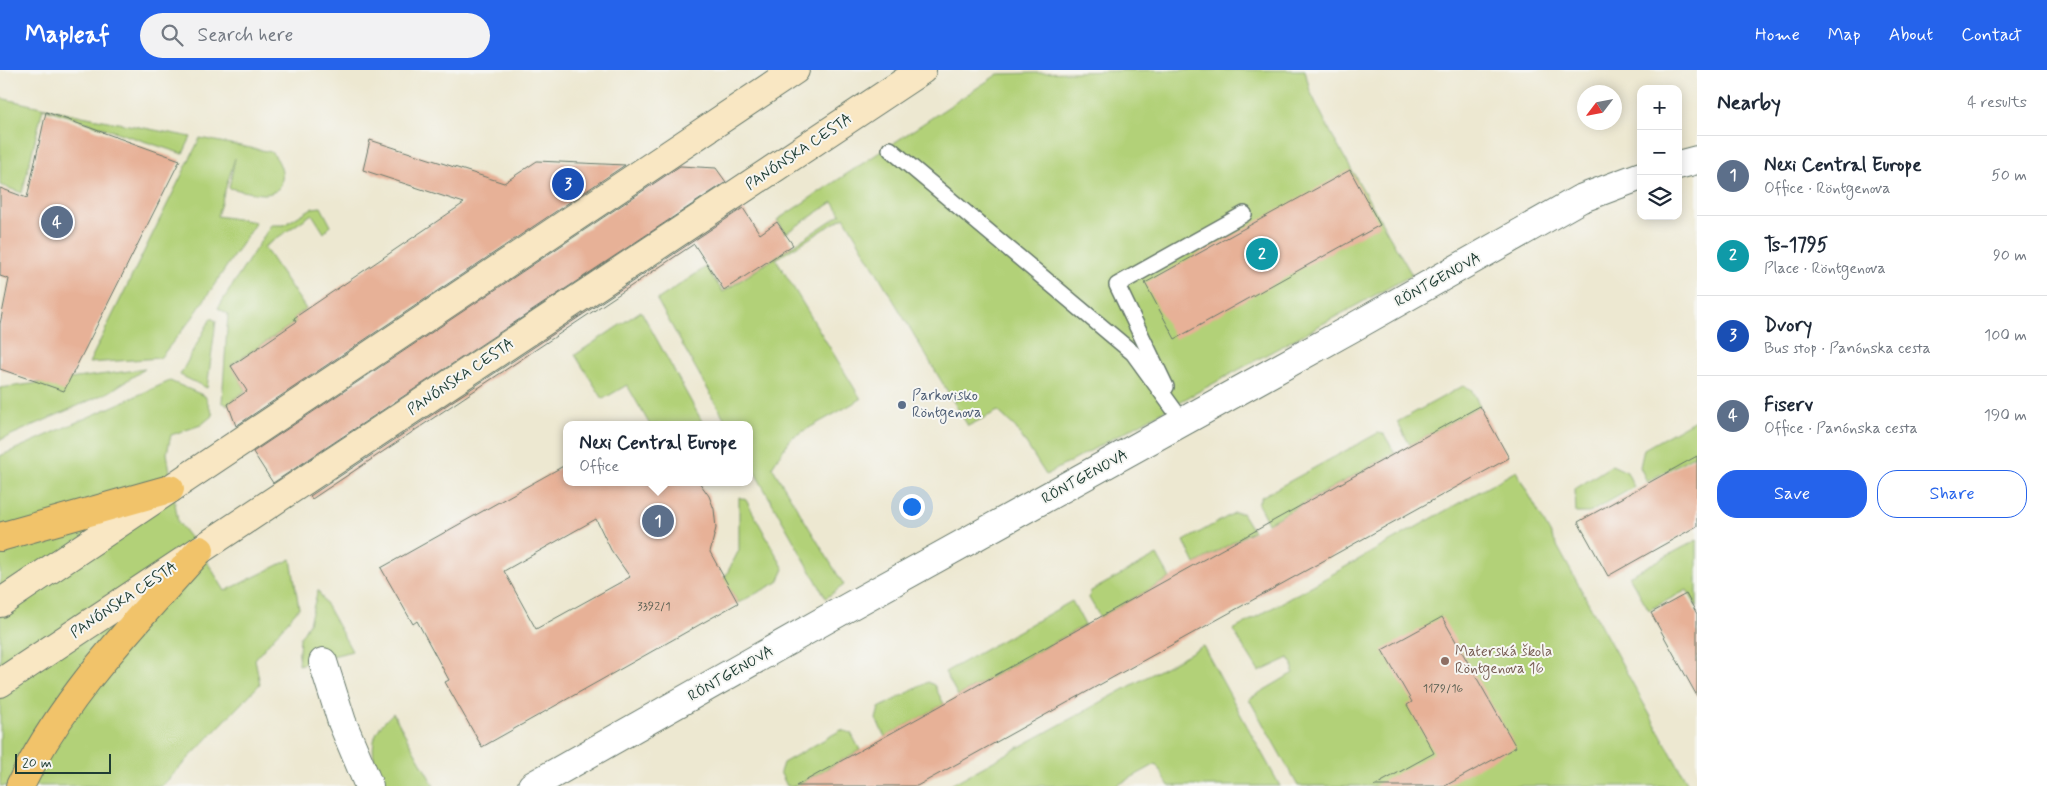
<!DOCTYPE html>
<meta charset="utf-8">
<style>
:root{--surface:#fff;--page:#f2f2f3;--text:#1f2937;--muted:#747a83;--line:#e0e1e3;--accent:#2563eb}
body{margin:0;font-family:Mynerve,sans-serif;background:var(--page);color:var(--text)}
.controls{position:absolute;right:15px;top:15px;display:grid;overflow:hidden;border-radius:10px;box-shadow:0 2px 12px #0003}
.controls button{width:45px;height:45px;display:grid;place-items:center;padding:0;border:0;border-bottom:1px solid var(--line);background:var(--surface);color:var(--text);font:25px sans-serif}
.compass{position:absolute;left:1577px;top:15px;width:45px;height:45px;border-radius:50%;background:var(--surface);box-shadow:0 2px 12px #0003;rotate:238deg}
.scale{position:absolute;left:15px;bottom:12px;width:96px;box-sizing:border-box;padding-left:5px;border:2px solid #1f3d34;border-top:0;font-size:14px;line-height:18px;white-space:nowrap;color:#1f3d34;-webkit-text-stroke:4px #f6f6f2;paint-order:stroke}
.you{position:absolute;left:911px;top:436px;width:18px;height:18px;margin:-12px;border:4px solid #fff;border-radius:50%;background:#1a73e8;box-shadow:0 0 0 8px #1a73e833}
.badge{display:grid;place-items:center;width:32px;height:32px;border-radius:50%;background:var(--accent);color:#fff;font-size:16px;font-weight:700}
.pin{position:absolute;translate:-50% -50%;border:2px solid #fff;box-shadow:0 1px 5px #0006}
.popup{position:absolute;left:563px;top:351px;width:190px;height:65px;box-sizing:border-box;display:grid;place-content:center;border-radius:10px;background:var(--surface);filter:drop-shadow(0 1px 4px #0005);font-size:16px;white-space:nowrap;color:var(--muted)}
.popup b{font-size:19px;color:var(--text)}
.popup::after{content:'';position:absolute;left:50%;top:100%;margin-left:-10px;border:10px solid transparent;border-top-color:var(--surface)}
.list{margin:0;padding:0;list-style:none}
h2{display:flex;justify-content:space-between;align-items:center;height:65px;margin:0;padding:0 20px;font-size:21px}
h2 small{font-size:16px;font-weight:400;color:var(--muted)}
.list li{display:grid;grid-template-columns:32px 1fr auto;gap:15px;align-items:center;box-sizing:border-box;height:80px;padding:0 20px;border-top:1px solid var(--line)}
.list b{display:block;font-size:19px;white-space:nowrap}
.list p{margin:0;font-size:16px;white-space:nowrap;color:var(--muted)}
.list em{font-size:16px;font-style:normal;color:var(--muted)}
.actions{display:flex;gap:10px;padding:15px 20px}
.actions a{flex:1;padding:11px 0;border:1px solid var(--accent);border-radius:20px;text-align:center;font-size:18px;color:var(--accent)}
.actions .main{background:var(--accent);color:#fff}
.icon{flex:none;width:28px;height:28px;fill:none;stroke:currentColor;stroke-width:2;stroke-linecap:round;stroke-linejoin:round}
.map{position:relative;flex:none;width:1697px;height:716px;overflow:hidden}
header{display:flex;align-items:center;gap:30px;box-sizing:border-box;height:70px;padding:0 25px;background:var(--accent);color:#fff}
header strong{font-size:24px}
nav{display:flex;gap:28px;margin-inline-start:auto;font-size:18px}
.search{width:350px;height:45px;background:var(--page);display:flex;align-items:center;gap:12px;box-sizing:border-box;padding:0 18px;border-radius:28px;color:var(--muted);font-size:19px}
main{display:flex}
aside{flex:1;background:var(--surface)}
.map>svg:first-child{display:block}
.green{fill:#b2d178;stroke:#688756}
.building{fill:#e7b197;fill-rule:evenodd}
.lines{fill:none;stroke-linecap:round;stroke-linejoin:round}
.lane-casing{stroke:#67796b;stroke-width:18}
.street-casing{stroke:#67796b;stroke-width:30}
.secondary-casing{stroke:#67796b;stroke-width:30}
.primary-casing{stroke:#67796b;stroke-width:30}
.lane{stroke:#fff;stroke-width:15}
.street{stroke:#fff;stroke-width:28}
.secondary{stroke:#f9e7c3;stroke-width:28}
.primary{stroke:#f1c36a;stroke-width:28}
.service-dot{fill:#5c6f8a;stroke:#f6f6f2;stroke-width:2}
.education-dot{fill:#8d6e63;stroke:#f6f6f2;stroke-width:2}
.labels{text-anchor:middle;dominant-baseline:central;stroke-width:4;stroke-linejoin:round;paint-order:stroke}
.number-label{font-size:12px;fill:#515a4d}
.street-label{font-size:15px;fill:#1f3d34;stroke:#f6f6f2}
.service-label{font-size:15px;fill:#4e5e75;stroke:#f6f6f2;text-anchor:start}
.education-label{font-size:15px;fill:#785e54;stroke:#f6f6f2;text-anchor:start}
</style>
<header>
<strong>Mapleaf</strong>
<div class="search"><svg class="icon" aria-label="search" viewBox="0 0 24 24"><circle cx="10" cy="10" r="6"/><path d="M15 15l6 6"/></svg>Search here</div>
<nav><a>Home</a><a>Map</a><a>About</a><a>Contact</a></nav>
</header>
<main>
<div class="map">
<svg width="1697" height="716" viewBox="0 0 1697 716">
<rect width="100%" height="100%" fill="#f6f6f2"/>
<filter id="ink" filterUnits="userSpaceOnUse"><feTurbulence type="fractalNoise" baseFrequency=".02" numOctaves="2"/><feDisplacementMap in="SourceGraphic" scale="10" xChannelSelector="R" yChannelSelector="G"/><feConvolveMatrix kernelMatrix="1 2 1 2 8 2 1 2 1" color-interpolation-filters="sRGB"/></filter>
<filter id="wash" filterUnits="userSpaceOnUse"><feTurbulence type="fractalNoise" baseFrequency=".0096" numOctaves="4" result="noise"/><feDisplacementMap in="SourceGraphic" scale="20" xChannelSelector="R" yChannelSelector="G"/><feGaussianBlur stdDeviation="1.12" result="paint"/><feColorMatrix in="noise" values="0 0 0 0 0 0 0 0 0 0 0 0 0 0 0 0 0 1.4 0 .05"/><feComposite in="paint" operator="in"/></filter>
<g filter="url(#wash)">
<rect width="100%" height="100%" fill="#ede8d1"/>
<g class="green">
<path d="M 1151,0 L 1305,0 L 1310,21 L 1335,71 L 1412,205 L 1046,405 L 1016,358 L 998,341 L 968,356 L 844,147 L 776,189 L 861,329 L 791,368 L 772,397 L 844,515 L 826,528 L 749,392 L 749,355 L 728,355 L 657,230 L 706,197 L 723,222 L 841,144 L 833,132 L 786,163 L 777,150 L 998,4 Z"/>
<path d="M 0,28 L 82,46 L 191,67 L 183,84 L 43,38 L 22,123 L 0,115 Z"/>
<path d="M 200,68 L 271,82 C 285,94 289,123 265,124 C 253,124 240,120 229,118 L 235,88 L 217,146 L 256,152 L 193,247 L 160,288 L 89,293 Z"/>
<path d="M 321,137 L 331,156 L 324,163 L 312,144 L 264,177 L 306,239 L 294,248 L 296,252 L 231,295 L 245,318 L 245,321 L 227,335 L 222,332 L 228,244 L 218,238 L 271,155 L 284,155 L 312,138 Z"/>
<path d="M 641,241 L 704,355 L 650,355 L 627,315 L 603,329 L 575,285 Z"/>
<path d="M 211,248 L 216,251 L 207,318 L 180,305 Z"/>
<path d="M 145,299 L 109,322 L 0,370 L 0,318 Z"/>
<path d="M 170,311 L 205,326 L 213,345 L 201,355 L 171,365 L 167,383 L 178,452 L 200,480 L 225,521 L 291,489 L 299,538 L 255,589 L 260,614 L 162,716 L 0,716 L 0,386 Z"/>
<path d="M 1463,316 L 1471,319 L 1480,336 L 1410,375 L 1397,352 Z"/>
<path d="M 1697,349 L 1697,384 L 1647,412 L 1640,397 L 1644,379 Z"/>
<path d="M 1378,363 L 1384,364 L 1395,383 L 1268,453 L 1258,434 L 1261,427 Z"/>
<path d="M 1612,395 L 1627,402 L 1634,417 L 1589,443 L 1576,443 L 1575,419 Z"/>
<path d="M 1516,401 L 1689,716 L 1298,716 L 1249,629 L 1293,603 L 1293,594 L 1289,588 L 1259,602 L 1233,560 Z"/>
<path d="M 739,427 L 746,430 L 784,499 L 778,512 L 738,533 L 724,509 L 739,480 Z"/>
<path d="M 1234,443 L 1242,443 L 1253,461 L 1195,494 L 1184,471 Z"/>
<path d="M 1697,470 L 1697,537 L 1687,520 L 1649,540 L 1629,506 Z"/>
<path d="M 1157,485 L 1170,508 L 1100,547 L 1089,528 L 1091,521 Z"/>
<path d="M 318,520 L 352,581 L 298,595 L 300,568 L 309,553 Z"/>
<path d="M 1072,531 L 1085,555 L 958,626 L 945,602 Z"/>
<path d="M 1203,576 L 1280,716 L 1169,716 L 1156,694 L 1116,716 L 951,716 L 952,714 Z"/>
<path d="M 928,612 L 934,615 L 944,634 L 885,667 L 876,649 L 879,638 Z"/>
<path d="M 393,643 L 434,716 C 425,716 398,716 391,715 C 374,705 369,679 377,662 C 381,654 387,649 393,643 Z"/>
<path d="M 841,660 L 851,663 L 860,680 L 796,716 L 787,716 L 780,702 L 783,693 Z"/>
</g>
<g id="blocks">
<g class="building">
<path d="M 46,42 L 180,90 L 64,321 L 0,299 L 0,254 L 9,209 L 0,206 L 0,118 L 27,128 Z"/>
<path d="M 370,70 L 504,113 L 537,91 L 625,95 L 236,356 L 228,334 L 247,321 L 231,296 L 296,252 L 294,248 L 464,133 L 363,100 Z"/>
<path d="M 680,96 L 716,98 L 726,112 L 273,413 L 253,382 Z"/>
<path d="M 1350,100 L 1380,155 L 1175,269 L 1145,213 Z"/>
<path d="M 743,138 L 760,164 L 777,152 L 793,175 L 724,220 L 694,174 L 312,429 L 310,426 Z"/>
<path d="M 1480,336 L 1509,388 L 917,716 L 796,716 Z"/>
<path d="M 1697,386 L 1697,456 L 1608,506 L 1578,452 Z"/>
<path d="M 567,394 L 567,412 L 699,412 L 709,426 L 714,439 L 716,458 L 710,482 L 738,533 L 482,677 L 445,612 L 449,610 L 417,551 L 413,554 L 381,498 ZM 596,449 L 611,480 L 630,507 L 536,559 L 504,501 Z"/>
<path d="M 1686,524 L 1697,544 L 1697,626 L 1651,543 Z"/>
<path d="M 1442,547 L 1516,677 L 1445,716 L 1374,716 L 1434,683 L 1407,635 L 1412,632 L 1382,580 Z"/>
</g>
</g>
</g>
<g filter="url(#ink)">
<use href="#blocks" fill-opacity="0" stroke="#67796b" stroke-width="1"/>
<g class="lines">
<g class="lane-casing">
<g id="lane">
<path d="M 890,79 L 1133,283 L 1183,352"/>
<path d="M 1166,317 L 1117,215 L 1244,144"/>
</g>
</g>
<g class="street-casing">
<g id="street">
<path d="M 1678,95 L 1697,90"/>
<path d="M 323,592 L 342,652 L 369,716"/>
<path d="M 532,716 L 825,550 L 1352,258 L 1580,129 L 1641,106"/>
</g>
</g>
<g class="secondary-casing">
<g id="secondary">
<path d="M 0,533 L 795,0"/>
<path d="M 0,613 L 922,0"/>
</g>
</g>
<g class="primary-casing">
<g id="primary">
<path d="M 0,467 L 170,419"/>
<path d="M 20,716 C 63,627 134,554 200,480"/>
</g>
</g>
<use href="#lane" class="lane"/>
<use href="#street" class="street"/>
<use href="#secondary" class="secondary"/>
<use href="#primary" class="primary"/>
</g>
</g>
<circle class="service-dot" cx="902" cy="335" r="5"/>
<circle class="education-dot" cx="1445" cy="591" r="5"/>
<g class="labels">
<g class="number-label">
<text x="654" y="537">3392/1</text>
<text x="1443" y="619">1179/16</text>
</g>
<g class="street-label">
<text transform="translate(799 82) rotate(-34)">PANÓNSKA CESTA</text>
<text transform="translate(1438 210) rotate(-29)">RÖNTGENOVA</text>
<text transform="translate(461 307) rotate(-34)">PANÓNSKA CESTA</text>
<text transform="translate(1085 407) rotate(-29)">RÖNTGENOVA</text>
<text transform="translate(124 530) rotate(-34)">PANÓNSKA CESTA</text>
<text transform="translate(731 604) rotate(-30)">RÖNTGENOVA</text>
</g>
<g class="service-label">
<text x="912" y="326">Parkovisko<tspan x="912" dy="17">Röntgenova</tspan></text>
</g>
<g class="education-label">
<text x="1455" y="582">Materská škola<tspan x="1455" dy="17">Röntgenova 16</tspan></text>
</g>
</g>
</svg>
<div class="controls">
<button>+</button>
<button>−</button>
<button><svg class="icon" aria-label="layers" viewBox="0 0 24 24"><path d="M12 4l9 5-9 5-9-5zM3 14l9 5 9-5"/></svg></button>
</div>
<svg class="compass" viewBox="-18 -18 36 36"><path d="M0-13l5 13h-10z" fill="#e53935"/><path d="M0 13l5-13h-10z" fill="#747a83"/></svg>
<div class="scale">20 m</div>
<div class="you"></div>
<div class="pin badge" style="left:658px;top:451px;background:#5c6f8a">1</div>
<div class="popup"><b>Nexi Central Europe</b>Office</div>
<div class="pin badge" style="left:1262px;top:184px;background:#0f9aa8">2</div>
<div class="pin badge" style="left:568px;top:114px;background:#1a4fb4">3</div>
<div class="pin badge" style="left:57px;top:152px;background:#5c6f8a">4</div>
</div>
<aside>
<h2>Nearby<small>4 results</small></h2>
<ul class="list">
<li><span class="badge" style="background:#5c6f8a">1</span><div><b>Nexi Central Europe</b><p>Office · Röntgenova</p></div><em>50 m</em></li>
<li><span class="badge" style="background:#0f9aa8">2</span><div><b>Ts-1795</b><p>Place · Röntgenova</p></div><em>90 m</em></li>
<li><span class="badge" style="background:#1a4fb4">3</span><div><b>Dvory</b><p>Bus stop · Panónska cesta</p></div><em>100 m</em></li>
<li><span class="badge" style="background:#5c6f8a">4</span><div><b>Fiserv</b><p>Office · Panónska cesta</p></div><em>190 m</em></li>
</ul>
<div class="actions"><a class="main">Save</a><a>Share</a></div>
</aside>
</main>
